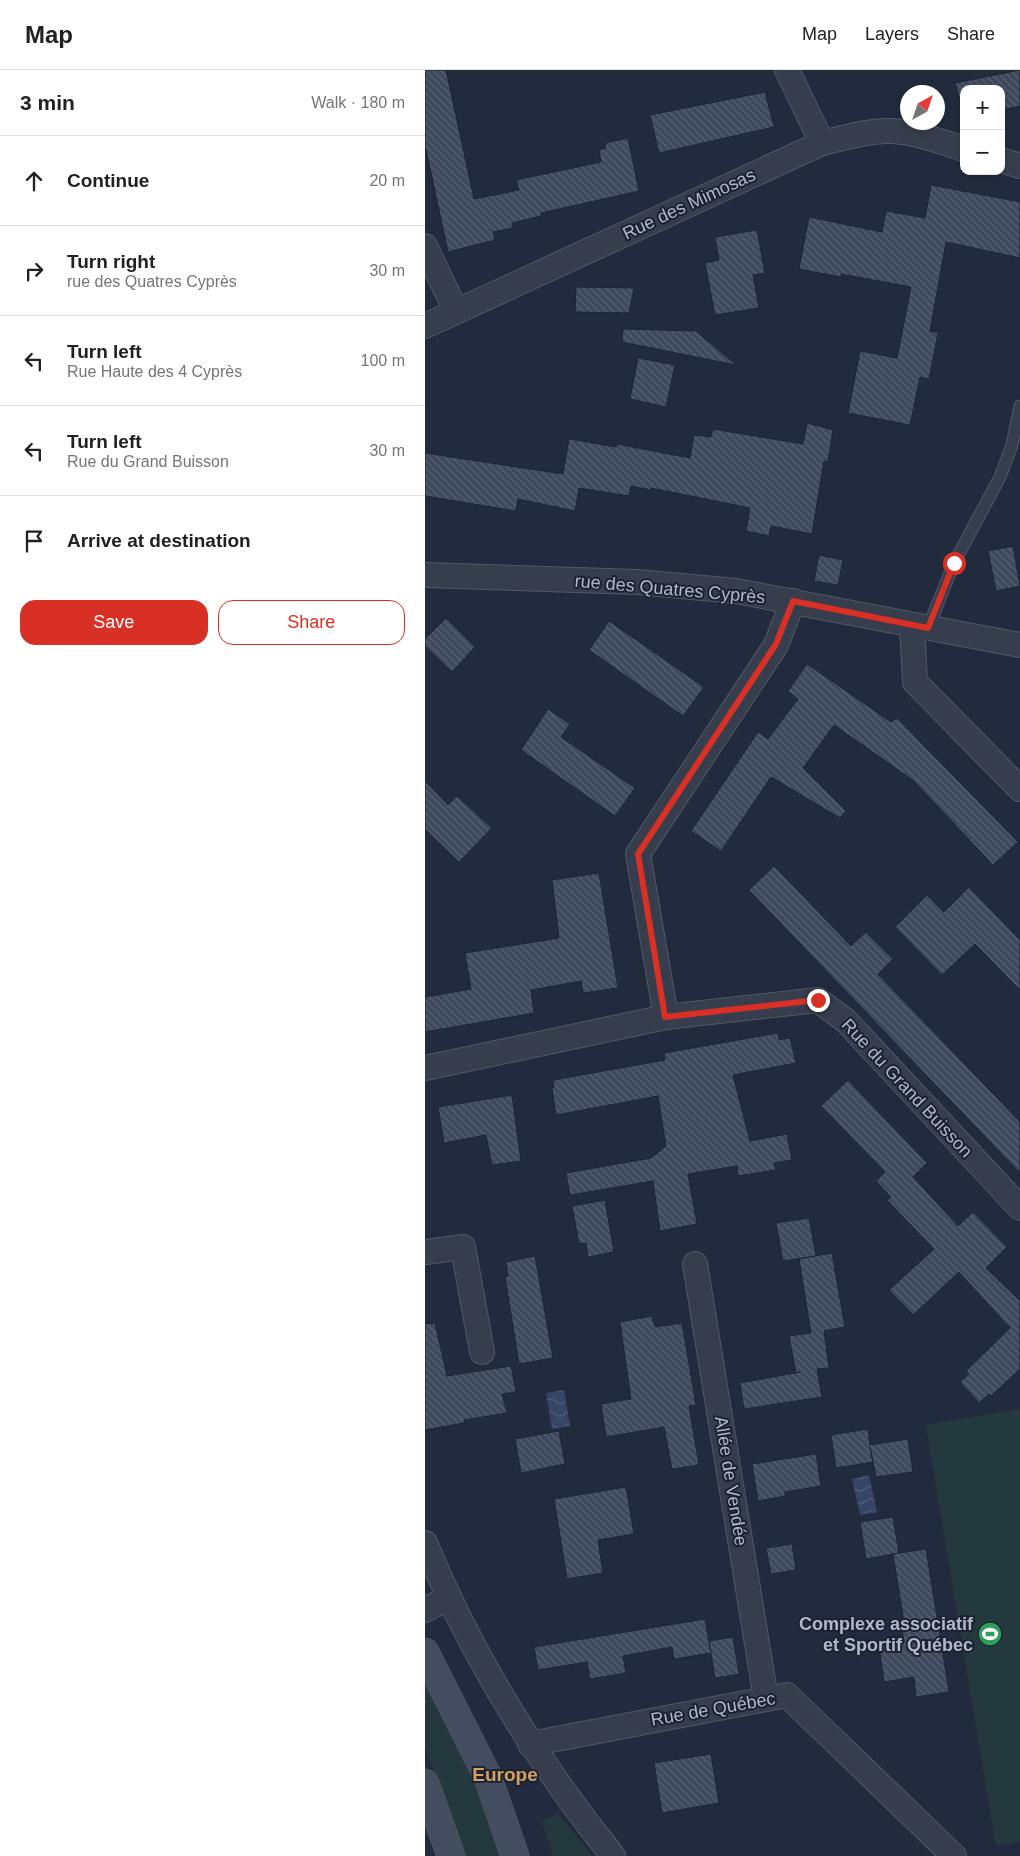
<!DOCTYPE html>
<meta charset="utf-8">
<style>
:root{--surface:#fff;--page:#f6f6f6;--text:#202124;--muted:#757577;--line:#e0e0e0;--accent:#d93025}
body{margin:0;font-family:Arial,sans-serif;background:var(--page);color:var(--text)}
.controls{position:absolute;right:15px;top:15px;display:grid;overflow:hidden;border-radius:10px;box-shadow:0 2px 8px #0003}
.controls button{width:45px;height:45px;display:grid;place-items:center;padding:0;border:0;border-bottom:1px solid var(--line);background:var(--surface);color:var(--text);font:25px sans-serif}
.compass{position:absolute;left:475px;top:15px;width:45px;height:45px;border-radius:50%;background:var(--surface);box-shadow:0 2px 8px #0003;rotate:40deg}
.stop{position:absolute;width:15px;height:15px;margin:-11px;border:4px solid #d93025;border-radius:50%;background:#fff}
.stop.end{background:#d93025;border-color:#fff;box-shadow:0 1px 5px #0008}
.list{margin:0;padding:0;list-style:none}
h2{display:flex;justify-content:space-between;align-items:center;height:65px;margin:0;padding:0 20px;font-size:21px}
h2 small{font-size:16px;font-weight:400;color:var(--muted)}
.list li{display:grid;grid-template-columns:32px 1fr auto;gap:15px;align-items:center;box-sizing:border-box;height:90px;padding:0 20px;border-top:1px solid var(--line)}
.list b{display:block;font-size:19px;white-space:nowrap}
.list p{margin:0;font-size:16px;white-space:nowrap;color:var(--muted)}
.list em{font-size:16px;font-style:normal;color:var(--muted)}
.actions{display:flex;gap:10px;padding:15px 20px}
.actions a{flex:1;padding:11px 0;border:1px solid var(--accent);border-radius:15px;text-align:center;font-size:18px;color:var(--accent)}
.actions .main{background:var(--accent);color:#fff}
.icon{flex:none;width:28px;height:28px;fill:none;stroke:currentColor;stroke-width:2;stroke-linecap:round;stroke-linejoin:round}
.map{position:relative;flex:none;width:595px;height:1786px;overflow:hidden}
header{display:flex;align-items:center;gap:30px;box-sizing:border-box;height:70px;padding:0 25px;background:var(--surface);border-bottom:1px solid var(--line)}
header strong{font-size:24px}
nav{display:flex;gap:28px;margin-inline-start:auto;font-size:18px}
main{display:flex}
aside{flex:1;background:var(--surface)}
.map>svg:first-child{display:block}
.grass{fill:#24393e}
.water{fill:url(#water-waves)}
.building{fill:url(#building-back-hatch);stroke:#1d2534}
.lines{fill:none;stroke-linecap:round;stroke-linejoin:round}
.lane-casing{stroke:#515868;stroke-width:13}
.street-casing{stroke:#515868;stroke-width:26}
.secondary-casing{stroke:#515868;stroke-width:29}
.lane{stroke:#363e4d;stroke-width:11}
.street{stroke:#363e4d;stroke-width:24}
.secondary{stroke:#444c60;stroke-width:28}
.route{stroke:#d93025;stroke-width:6}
.labels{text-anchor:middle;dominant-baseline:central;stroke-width:4;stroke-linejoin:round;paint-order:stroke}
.street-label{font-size:18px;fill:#b2b8c8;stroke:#1b2332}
.poi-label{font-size:18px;font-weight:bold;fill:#b2b8c8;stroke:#1b2332;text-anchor:end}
.neighbourhood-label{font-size:19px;font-weight:bold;fill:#d89e5d;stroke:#1b2332}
</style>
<header>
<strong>Map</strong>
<nav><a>Map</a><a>Layers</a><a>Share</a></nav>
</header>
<main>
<aside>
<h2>3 min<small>Walk · 180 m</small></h2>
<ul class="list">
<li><svg class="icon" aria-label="ahead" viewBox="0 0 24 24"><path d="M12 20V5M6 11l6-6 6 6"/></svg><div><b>Continue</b></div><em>20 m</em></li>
<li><svg class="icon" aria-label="right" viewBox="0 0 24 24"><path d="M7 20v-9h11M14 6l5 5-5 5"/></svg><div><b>Turn right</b><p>rue des Quatres Cyprès</p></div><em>30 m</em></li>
<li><svg class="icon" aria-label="left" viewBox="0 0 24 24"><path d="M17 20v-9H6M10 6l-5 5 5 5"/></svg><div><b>Turn left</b><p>Rue Haute des 4 Cyprès</p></div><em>100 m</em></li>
<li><svg class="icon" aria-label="left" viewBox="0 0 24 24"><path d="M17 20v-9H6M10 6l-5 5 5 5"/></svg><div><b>Turn left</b><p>Rue du Grand Buisson</p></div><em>30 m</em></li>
<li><svg class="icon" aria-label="arrive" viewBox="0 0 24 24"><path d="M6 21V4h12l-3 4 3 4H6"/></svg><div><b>Arrive at destination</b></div></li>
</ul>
<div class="actions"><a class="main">Save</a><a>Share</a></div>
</aside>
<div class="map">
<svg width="595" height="1786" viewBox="0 0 595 1786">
<defs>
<pattern id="water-waves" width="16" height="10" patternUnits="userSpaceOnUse" patternTransform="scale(1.25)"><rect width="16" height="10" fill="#354565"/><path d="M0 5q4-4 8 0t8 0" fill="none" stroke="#505e7a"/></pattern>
<pattern id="building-back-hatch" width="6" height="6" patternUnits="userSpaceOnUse" patternTransform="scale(1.25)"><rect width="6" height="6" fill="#3e495c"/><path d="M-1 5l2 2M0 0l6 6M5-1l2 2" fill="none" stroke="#586172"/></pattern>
</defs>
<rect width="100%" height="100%" fill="#222b3d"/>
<g class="grass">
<path d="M 595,1339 L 595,1772 L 571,1776 L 501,1355 Z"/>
<path d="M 0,1610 L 37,1681 L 77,1786 L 40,1786 L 0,1677 Z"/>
<path d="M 133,1744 L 168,1786 L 128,1786 L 117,1751 Z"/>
</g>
<g class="water">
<path d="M 139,1320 L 145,1356 L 127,1359 L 121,1323 Z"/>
<path d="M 444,1405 L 452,1442 L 435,1445 L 427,1409 Z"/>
</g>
<g class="building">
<path d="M 0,0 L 21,0 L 49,129 L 94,120 L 91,110 L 176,92 L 174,80 L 181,78 L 180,73 L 203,68 L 214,121 L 116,143 L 116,146 L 87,153 L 88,158 L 68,162 L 70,170 L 23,182 L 0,75 Z"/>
<path d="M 595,0 L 595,36 L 576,40 L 576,19 L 539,19 L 539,46 L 530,13 Z"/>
<path d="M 340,22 L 349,57 L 234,83 L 225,45 Z"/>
<path d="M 506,115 L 595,132 L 595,188 L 521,172 L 505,261 L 513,263 L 504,309 L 495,307 L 485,355 L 423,343 L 435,281 L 472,288 L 486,217 L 416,204 L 416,207 L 374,199 L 384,147 L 457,162 L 461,141 L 500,148 Z"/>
<path d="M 332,160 L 340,203 L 328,205 L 334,238 L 290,245 L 280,193 L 294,190 L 290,167 Z"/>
<path d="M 151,217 L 209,218 L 204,243 L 150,242 Z"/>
<path d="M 198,259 L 271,261 L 311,295 L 197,272 Z"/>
<path d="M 213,288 L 250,295 L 241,337 L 205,329 Z"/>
<path d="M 382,353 L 408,360 L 403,392 L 399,391 L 387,464 L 346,456 L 344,466 L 321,461 L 325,438 L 226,418 L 226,420 L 206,416 L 204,426 L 154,418 L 150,441 L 93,429 L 91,441 L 0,426 L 0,383 L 138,404 L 144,369 L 191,377 L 192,374 L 265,388 L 269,365 L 286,367 L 288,359 L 378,374 Z"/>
<path d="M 588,476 L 595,516 L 571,521 L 563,481 Z"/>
<path d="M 394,485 L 418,490 L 413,515 L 389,511 Z"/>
<path d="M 21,548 L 50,577 L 27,602 L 0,576 L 0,569 Z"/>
<path d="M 184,551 L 279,617 L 258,646 L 164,580 Z"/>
<path d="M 382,594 L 466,652 L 472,648 L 593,772 L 568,795 L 489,711 L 409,655 L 378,698 L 421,741 L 415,748 L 346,707 L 296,781 L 266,761 L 333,662 L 343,669 L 373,629 L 363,621 Z"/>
<path d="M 123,639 L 145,654 L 136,667 L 210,718 L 190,746 L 96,680 Z"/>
<path d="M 0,711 L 23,735 L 32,726 L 67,758 L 34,792 L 0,759 Z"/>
<path d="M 349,796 L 426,876 L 441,862 L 468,889 L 453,904 L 595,1052 L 595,1103 L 324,820 Z"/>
<path d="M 174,803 L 193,918 L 158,923 L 156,911 L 106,920 L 109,943 L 0,962 L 0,927 L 46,919 L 40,883 L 134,868 L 127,810 Z"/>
<path d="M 544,817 L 595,870 L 595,920 L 550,874 L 517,905 L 470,857 L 502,825 L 519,842 Z"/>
<path d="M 353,963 L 354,970 L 365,968 L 371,993 L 308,1005 L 325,1071 L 362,1064 L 367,1090 L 349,1093 L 351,1100 L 313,1106 L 312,1096 L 263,1104 L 272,1154 L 235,1161 L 228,1111 L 145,1125 L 141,1103 L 226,1088 L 241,1076 L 233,1026 L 131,1045 L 127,1018 L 129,1017 L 128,1010 L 240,990 L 239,983 Z"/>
<path d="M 423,1010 L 502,1093 L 488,1107 L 533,1156 L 548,1142 L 582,1177 L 561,1198 L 595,1231 L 595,1299 L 566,1326 L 564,1324 L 554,1333 L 535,1312 L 544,1304 L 541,1301 L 585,1258 L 534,1202 L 488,1245 L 464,1220 L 509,1179 L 462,1130 L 466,1127 L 451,1111 L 460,1102 L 396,1036 Z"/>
<path d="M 87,1025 L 96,1091 L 67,1095 L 61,1065 L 19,1073 L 13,1037 Z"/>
<path d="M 180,1130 L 189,1182 L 163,1187 L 161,1173 L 154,1174 L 147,1136 Z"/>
<path d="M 384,1148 L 391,1186 L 358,1191 L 351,1153 Z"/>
<path d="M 407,1183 L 420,1257 L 399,1261 L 404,1298 L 392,1299 L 397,1327 L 319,1339 L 315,1313 L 375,1302 L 371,1303 L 364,1266 L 386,1263 L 374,1189 Z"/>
<path d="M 110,1186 L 128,1288 L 94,1294 L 80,1207 L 83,1206 L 81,1192 Z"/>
<path d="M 227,1246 L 230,1257 L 257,1253 L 271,1335 L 264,1336 L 274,1395 L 247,1399 L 239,1357 L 181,1367 L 176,1334 L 206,1329 L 195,1252 Z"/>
<path d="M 10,1253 L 22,1306 L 86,1296 L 91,1322 L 77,1324 L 82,1343 L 39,1350 L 39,1353 L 0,1360 L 0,1254 Z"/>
<path d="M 443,1359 L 445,1375 L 483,1369 L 488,1402 L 451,1407 L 445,1377 L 448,1392 L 411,1398 L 406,1365 Z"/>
<path d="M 134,1361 L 140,1394 L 96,1403 L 90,1369 Z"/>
<path d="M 391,1384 L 396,1416 L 360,1422 L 360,1426 L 333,1431 L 327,1394 Z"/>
<path d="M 201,1417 L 209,1464 L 173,1470 L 178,1503 L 142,1509 L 129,1429 Z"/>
<path d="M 468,1447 L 474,1483 L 441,1489 L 435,1452 Z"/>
<path d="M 367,1474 L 371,1500 L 346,1504 L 341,1478 Z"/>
<path d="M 501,1479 L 524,1622 L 491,1627 L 489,1607 L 459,1612 L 454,1576 L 479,1572 L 476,1553 L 479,1552 L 468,1484 Z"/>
<path d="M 280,1549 L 286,1583 L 249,1589 L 247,1577 L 198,1586 L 201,1603 L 165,1609 L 162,1592 L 113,1600 L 109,1577 Z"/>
<path d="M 308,1567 L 314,1604 L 290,1608 L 284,1571 Z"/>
<path d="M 286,1684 L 294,1733 L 237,1743 L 229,1693 Z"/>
</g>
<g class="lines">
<g class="lane-casing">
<path id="lane" d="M 503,558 L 529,493 L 575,407 L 587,375 L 595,336"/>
</g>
<g class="street-casing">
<g id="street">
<path d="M 362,0 L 397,73"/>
<path d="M 576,90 L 595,96"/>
<path d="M 0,176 L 31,241"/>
<path d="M 0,256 L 397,73 C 420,68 443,60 467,61 C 491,62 516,72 539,79"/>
<path d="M 0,505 L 212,512 L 311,521 L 595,575"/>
<path d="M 487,555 L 490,612 L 595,719"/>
<path d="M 241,947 L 213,784 L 351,575 L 368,531"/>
<path d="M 0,998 L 241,947 L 393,930 L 421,951 L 595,1138"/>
<path d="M 0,1182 L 38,1177 L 57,1282"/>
<path d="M 270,1194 L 341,1629"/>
<path d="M 0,1473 C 47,1587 111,1690 188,1786"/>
<path d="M 0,1540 L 23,1528"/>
<path d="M 105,1674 L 362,1625 L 529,1786"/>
</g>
</g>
<g class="secondary-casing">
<g id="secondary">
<path d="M 0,1582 L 62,1705 L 90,1786"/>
<path d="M 0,1713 L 26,1786"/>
</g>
</g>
<use href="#lane" class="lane"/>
<use href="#street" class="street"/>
<use href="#secondary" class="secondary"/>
</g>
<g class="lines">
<path class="route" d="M 393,930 L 240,947 L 213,784 L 351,574 L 368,531 L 503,558 L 529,493"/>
</g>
<defs>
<g id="stadium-disc" transform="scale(1.25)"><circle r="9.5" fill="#2e9e5b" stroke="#1b2332"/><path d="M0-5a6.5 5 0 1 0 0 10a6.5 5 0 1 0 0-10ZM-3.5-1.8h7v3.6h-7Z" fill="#fff"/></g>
</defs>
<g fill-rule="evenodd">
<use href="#stadium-disc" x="565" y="1564"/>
</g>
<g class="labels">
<g class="street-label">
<text transform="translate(264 134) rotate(-25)">Rue des Mimosas</text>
<text transform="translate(245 519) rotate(5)">rue des Quatres Cyprès</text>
<text transform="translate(482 1018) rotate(47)">Rue du Grand Buisson</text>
<text transform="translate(306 1411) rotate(81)">Allée de Vendée</text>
<text transform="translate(288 1639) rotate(-10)">Rue de Québec</text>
</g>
<g class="poi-label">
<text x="548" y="1554">Complexe associatif<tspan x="548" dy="21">et Sportif Québec</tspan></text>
</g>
<g class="neighbourhood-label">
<text x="80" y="1704">Europe</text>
</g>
</g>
</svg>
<div class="controls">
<button>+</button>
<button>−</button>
</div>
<svg class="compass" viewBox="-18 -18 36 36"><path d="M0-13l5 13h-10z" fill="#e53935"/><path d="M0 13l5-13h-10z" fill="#757577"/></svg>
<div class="stop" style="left:529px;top:493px"></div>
<div class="stop end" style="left:393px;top:930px"></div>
</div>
</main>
